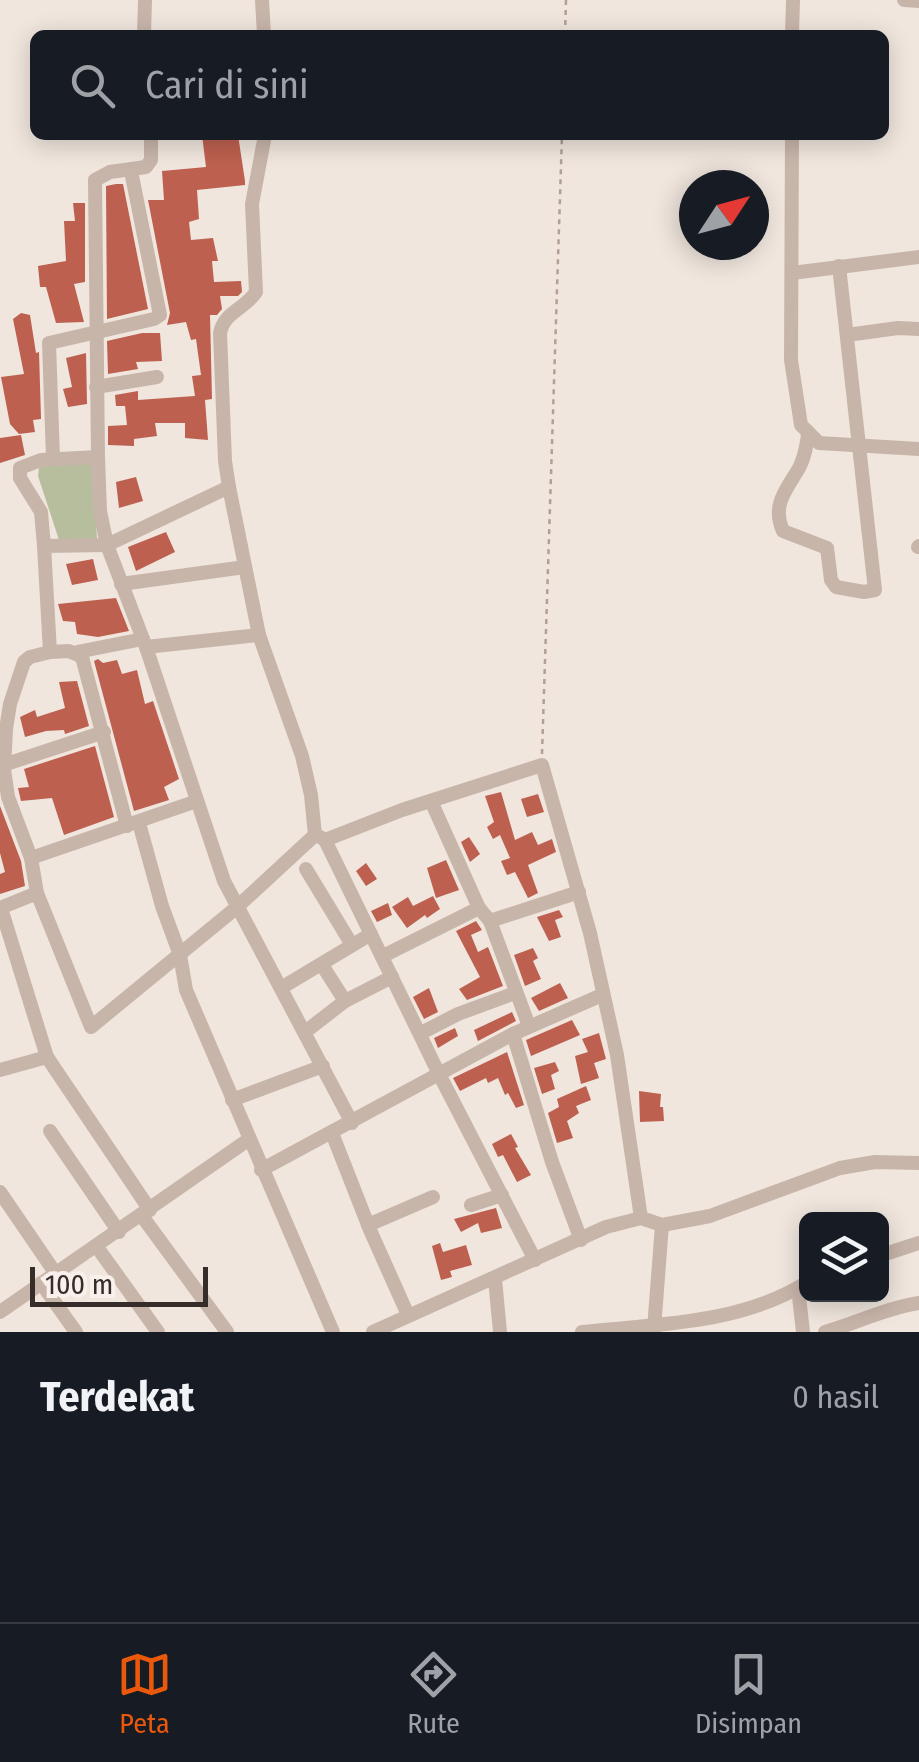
<!DOCTYPE html>
<html lang="id">
<style>
:root{--surface:#171b24;--page:#242831;--text:#f1f3f6;--muted:#9ea1a6;--line:#363941;--accent:#ea580c}
body{margin:0;font-family:"Fira Sans Condensed",sans-serif;background:var(--page);color:var(--text)}
.controls{position:absolute;right:30px;bottom:30px;display:grid;overflow:hidden;border-radius:15px;box-shadow:0 5px 25px #0003}
.controls button{width:90px;height:90px;display:grid;place-items:center;padding:0;border:0;border-bottom:2px solid var(--line);background:var(--surface);color:var(--text);font:50px sans-serif}
.compass{position:absolute;left:679px;top:170px;width:90px;height:90px;border-radius:50%;background:var(--surface);box-shadow:0 5px 25px #0003;rotate:54deg}
.scale{position:absolute;left:30px;bottom:25px;width:178px;box-sizing:border-box;padding-left:10px;border:5px solid #362c29;border-top:0;font-size:28px;line-height:35px;white-space:nowrap;color:#362c29;-webkit-text-stroke:8px #f8f0ea;paint-order:stroke}
.list{margin:0;padding:0;list-style:none}
h2{display:flex;justify-content:space-between;align-items:center;height:130px;margin:0;padding:0 40px;font-size:42px}
h2 small{font-size:32px;font-weight:400;color:var(--muted)}
.icon{flex:none;width:55px;height:55px;fill:none;stroke:currentColor;stroke-width:2;stroke-linecap:round;stroke-linejoin:round}
.map{position:relative;flex:none;width:919px;height:1332px;overflow:hidden}
.search{position:absolute;background:var(--surface);box-shadow:0 5px 25px #0003;left:30px;right:30px;top:30px;height:110px;display:flex;align-items:center;gap:25px;box-sizing:border-box;padding:0 35px;border-radius:15px;color:var(--muted);font-size:38px}
.sheet{height:290px;background:var(--surface)}
nav{display:flex;justify-content:space-around;align-items:center;box-sizing:border-box;height:140px;border-top:2px solid var(--line);background:var(--surface);font-size:28px;color:var(--muted)}
nav a{display:grid;justify-items:center;gap:5px}
nav .on{color:var(--accent)}
.map>svg:first-child{display:block}
.green{fill:#b7be9e}
.building{fill:#bd604f}
.lines{fill:none;stroke-linecap:round;stroke-linejoin:round}
.path{stroke:#b39f95;stroke-width:2.5;stroke-dasharray:5 5;stroke-linecap:butt}
.minor{stroke:#c8b5aa;stroke-width:14}
</style>
<div class="map">
<svg width="919" height="1332" viewBox="0 0 919 1332">
<rect width="100%" height="100%" fill="#f0e6de"/>
<path class="green" d="M 93,461 L 97,539 L 59,540 L 38,476 L 39,467 Z"/>
<g class="building">
<path d="M 202,135 L 238,135 L 245,181 L 245,185 L 197,190 L 199,219 L 189,222 L 191,240 L 213,238 L 218,261 L 212,261 L 214,282 L 241,281 L 242,292 L 238,296 L 220,296 L 222,309 L 217,315 L 210,315 L 212,399 L 205,400 L 208,440 L 185,438 L 185,423 L 155,423 L 157,436 L 134,439 L 134,446 L 108,445 L 108,426 L 127,425 L 125,406 L 116,406 L 115,395 L 138,391 L 138,400 L 195,396 L 192,376 L 201,375 L 196,339 L 191,340 L 186,322 L 167,325 L 170,313 L 148,200 L 164,200 L 162,171 L 206,167 Z"/>
<path d="M 116,184 L 123,184 L 148,309 L 107,319 L 106,186 Z"/>
<path d="M 73,203 L 85,203 L 85,282 L 74,284 L 84,322 L 56,323 L 46,287 L 40,287 L 38,266 L 66,261 L 64,221 L 75,221 Z"/>
<path d="M 21,313 L 30,315 L 36,353 L 39,352 L 41,419 L 33,420 L 35,432 L 19,434 L 10,424 L 1,377 L 24,374 L 13,319 Z"/>
<path d="M 142,333 L 160,333 L 162,361 L 136,362 L 138,369 L 108,374 L 107,341 Z"/>
<path d="M 86,353 L 87,404 L 68,407 L 63,389 L 72,387 L 66,358 Z"/>
<path d="M 21,435 L 25,455 L 0,463 L 0,438 Z"/>
<path d="M 136,477 L 143,501 L 119,508 L 116,482 Z"/>
<path d="M 166,532 L 175,552 L 136,571 L 128,547 Z"/>
<path d="M 93,559 L 98,580 L 72,585 L 66,564 Z"/>
<path d="M 116,598 L 129,631 L 98,637 L 77,634 L 75,622 L 63,621 L 58,604 Z"/>
<path d="M 98,659 L 103,663 L 117,660 L 122,674 L 137,670 L 145,704 L 153,701 L 179,779 L 164,787 L 169,800 L 134,811 L 94,661 Z"/>
<path d="M 77,681 L 89,726 L 65,734 L 64,730 L 46,731 L 25,737 L 20,717 L 35,710 L 37,717 L 65,708 L 59,682 Z"/>
<path d="M 95,746 L 114,817 L 64,835 L 52,798 L 21,801 L 18,788 L 29,787 L 24,769 Z"/>
<path d="M 501,792 L 515,840 L 532,832 L 538,845 L 552,839 L 556,852 L 528,865 L 538,893 L 528,898 L 515,872 L 507,875 L 501,861 L 510,858 L 500,835 L 493,839 L 487,827 L 494,822 L 485,796 Z"/>
<path d="M 538,794 L 544,812 L 527,817 L 521,799 Z"/>
<path d="M 0,806 L 21,861 L 25,886 L 0,894 L 0,874 L 5,872 L 0,853 Z"/>
<path d="M 469,837 L 480,854 L 470,862 L 461,842 Z"/>
<path d="M 446,860 L 459,890 L 436,898 L 427,868 Z"/>
<path d="M 366,863 L 377,879 L 366,886 L 356,871 Z"/>
<path d="M 433,896 L 440,909 L 427,918 L 425,915 L 407,928 L 392,907 L 408,897 L 413,906 Z"/>
<path d="M 388,903 L 392,915 L 377,922 L 371,911 Z"/>
<path d="M 559,910 L 563,917 L 555,920 L 561,937 L 549,941 L 537,917 Z"/>
<path d="M 476,921 L 482,930 L 471,935 L 478,952 L 488,947 L 503,986 L 467,1000 L 459,989 L 480,977 L 456,931 Z"/>
<path d="M 533,948 L 538,958 L 533,961 L 541,979 L 525,986 L 514,955 Z"/>
<path d="M 560,983 L 568,998 L 539,1011 L 531,998 Z"/>
<path d="M 429,988 L 438,1012 L 424,1019 L 413,997 Z"/>
<path d="M 512,1012 L 516,1021 L 478,1041 L 474,1030 Z"/>
<path d="M 572,1020 L 580,1035 L 531,1056 L 526,1040 Z"/>
<path d="M 455,1028 L 458,1036 L 438,1048 L 434,1038 Z"/>
<path d="M 599,1033 L 606,1059 L 594,1063 L 599,1078 L 581,1084 L 575,1056 L 588,1052 L 582,1039 Z"/>
<path d="M 507,1052 L 524,1105 L 516,1108 L 508,1093 L 505,1095 L 498,1078 L 488,1083 L 486,1078 L 460,1091 L 453,1078 Z"/>
<path d="M 555,1062 L 559,1071 L 551,1075 L 555,1089 L 542,1094 L 534,1068 Z"/>
<path d="M 586,1086 L 591,1100 L 576,1106 L 579,1113 L 567,1121 L 573,1138 L 557,1143 L 548,1113 L 559,1107 L 557,1099 Z"/>
<path d="M 639,1091 L 661,1094 L 660,1107 L 663,1107 L 664,1121 L 640,1122 Z"/>
<path d="M 511,1134 L 518,1147 L 515,1148 L 531,1175 L 517,1182 L 503,1155 L 498,1157 L 492,1144 Z"/>
<path d="M 496,1208 L 502,1228 L 481,1233 L 478,1223 L 461,1232 L 454,1219 Z"/>
<path d="M 440,1243 L 443,1252 L 466,1245 L 472,1265 L 450,1271 L 452,1277 L 441,1280 L 432,1246 Z"/>
</g>
<g class="lines">
<g class="path">
<path d="M 565,35 L 566,0"/>
<path d="M 542,754 L 562,135"/>
</g>
<g class="minor">
<path d="M 262,0 L 264,35"/>
<path d="M 904,0 L 919,1"/>
<path d="M 144,35 L 145,0"/>
<path d="M 792,35 L 793,0"/>
<path d="M 151,135 L 151,160 L 146,167 L 110,172 L 95,180 L 98,457 L 100,511 L 107,545 L 146,647 L 224,881 L 352,1123"/>
<path d="M 265,135 L 252,204 L 256,292 C 245,309 224,312 220,333 L 225,461 L 229,487 L 259,635 L 302,756 L 311,795 L 315,835"/>
<path d="M 792,135 L 791,360 L 801,425 L 819,443 L 919,449"/>
<path d="M 792,273 L 919,257"/>
<path d="M 847,335 L 898,328 L 919,329"/>
<path d="M 96,387 L 157,377"/>
<path d="M 808,435 C 806,447 805,457 799,468 C 787,489 771,505 783,531 L 827,548 L 831,580 L 836,587 L 864,592 L 875,590 L 839,266"/>
<path d="M 53,458 L 49,343 L 154,319 L 160,315 L 131,171"/>
<path d="M 44,546 L 41,512 L 20,478 L 20,468 L 41,460 L 98,457"/>
<path d="M 918,547 L 919,546"/>
<path d="M 121,584 L 245,567"/>
<path d="M 146,647 L 259,635"/>
<path d="M 50,652 L 69,651 L 82,657 L 127,826"/>
<path d="M 77,652 L 143,639"/>
<path d="M 0,766 L 104,732"/>
<path d="M 431,801 L 479,908 L 490,921 L 529,1026"/>
<path d="M 139,823 L 162,906 L 180,955 L 186,990 L 333,1332"/>
<path d="M 320,837 L 325,840 L 439,1074 L 535,1260"/>
<path d="M 325,840 L 402,810 L 542,765 L 590,933 L 617,1055 L 641,1218"/>
<path d="M 31,858 L 8,797 L 4,769 L 6,729 L 10,704 L 24,662 L 30,657 L 50,652 L 44,546 L 107,545 L 229,487"/>
<path d="M 306,869 L 352,945"/>
<path d="M 37,893 L 91,1027 L 236,908 L 315,835"/>
<path d="M 0,908 L 37,893 L 31,858 L 197,801"/>
<path d="M 490,921 L 579,892"/>
<path d="M 383,956 L 479,908"/>
<path d="M 322,965 L 345,1001"/>
<path d="M 281,988 L 371,934"/>
<path d="M 305,1032 L 345,1001 L 392,977"/>
<path d="M 421,1033 L 458,1014 L 515,993"/>
<path d="M 513,1034 L 552,1162 L 581,1240"/>
<path d="M 47,1057 L 150,1210"/>
<path d="M 0,1070 L 47,1057 L 1,908"/>
<path d="M 232,1100 L 323,1066"/>
<path d="M 50,1131 L 119,1232"/>
<path d="M 332,1133 L 370,1230 L 408,1315"/>
<path d="M 261,1170 L 513,1034 L 602,995"/>
<path d="M 0,1192 L 56,1274"/>
<path d="M 471,1205 L 502,1195"/>
<path d="M 142,1216 L 227,1332"/>
<path d="M 368,1225 L 433,1197"/>
<path d="M 97,1247 L 158,1332"/>
<path d="M 882,1255 L 919,1243"/>
<path d="M 495,1279 L 500,1332"/>
<path d="M 41,1283 L 76,1332"/>
<path d="M 798,1288 L 803,1332"/>
<path d="M 0,1312 L 248,1140"/>
<path d="M 654,1329 L 662,1225"/>
<path d="M 373,1332 L 606,1227 L 641,1218 L 662,1225 L 710,1216 L 840,1168 L 875,1162 L 919,1163"/>
<path d="M 582,1332 C 657,1324 740,1324 806,1283"/>
<path d="M 825,1332 C 857,1323 886,1308 919,1303"/>
</g>
</g>
</svg>
<div class="controls">
<button><svg class="icon" aria-label="layers" viewBox="0 0 24 24"><path d="M12 4l9 5-9 5-9-5zM3 14l9 5 9-5"/></svg></button>
</div>
<svg class="compass" viewBox="-18 -18 36 36"><path d="M0-13l5 13h-10z" fill="#e53935"/><path d="M0 13l5-13h-10z" fill="#9ea1a6"/></svg>
<div class="scale">100 m</div>
<div class="search"><svg class="icon" aria-label="search" viewBox="0 0 24 24"><circle cx="10" cy="10" r="6"/><path d="M15 15l6 6"/></svg>Cari di sini</div>
</div>
<section class="sheet">
<h2>Terdekat<small>0 hasil</small></h2>
<ul class="list">
</ul>
</section>
<nav>
<a class="on"><svg class="icon" aria-label="map" viewBox="0 0 24 24"><path d="M3 6l6-2 6 2 6-2v14l-6 2-6-2-6 2zM9 4v14M15 6v14"/></svg>Peta</a>
<a><svg class="icon" aria-label="directions" viewBox="0 0 24 24"><path d="M12 3l9 9-9 9-9-9zM9 14v-3h6M13 9l2 2-2 2"/></svg>Rute</a>
<a><svg class="icon" aria-label="saved" viewBox="0 0 24 24"><path d="M7 4h10v16l-5-4-5 4z"/></svg>Disimpan</a>
</nav>
